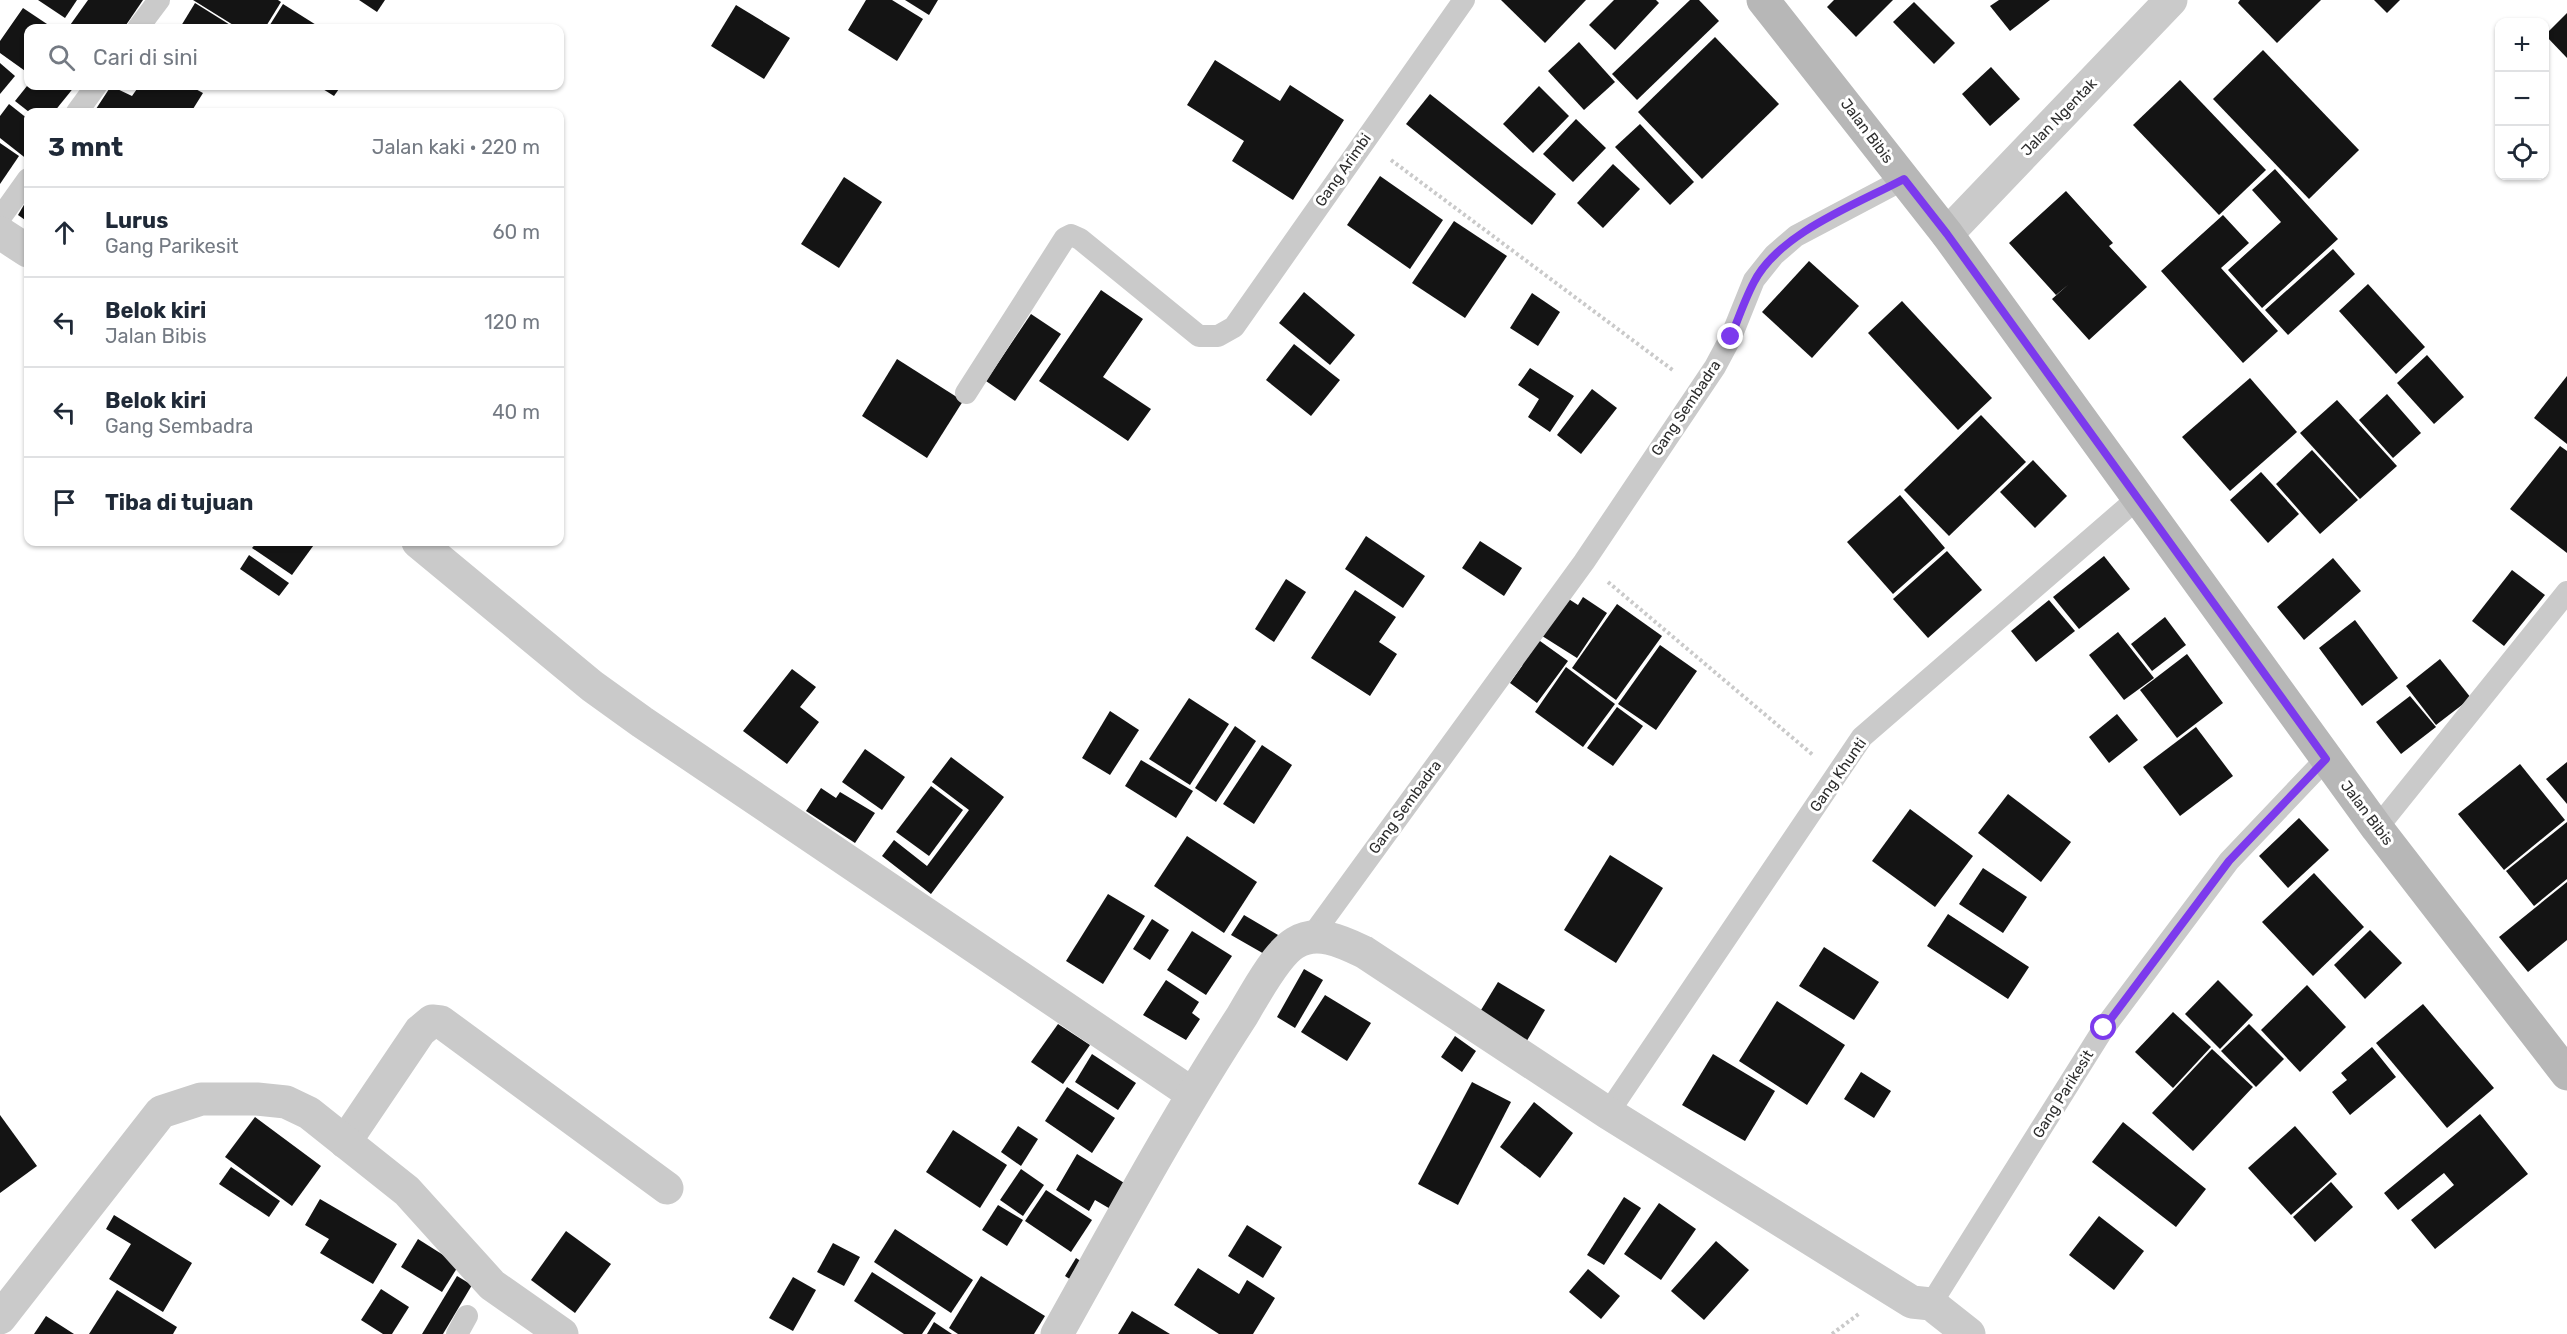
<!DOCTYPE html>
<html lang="id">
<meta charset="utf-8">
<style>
:root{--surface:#fff;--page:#f6f6f7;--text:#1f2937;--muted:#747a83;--line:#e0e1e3}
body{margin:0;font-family:Rubik,sans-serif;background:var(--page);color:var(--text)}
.controls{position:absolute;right:18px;top:18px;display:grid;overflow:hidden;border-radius:12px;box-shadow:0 2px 4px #0004}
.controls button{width:54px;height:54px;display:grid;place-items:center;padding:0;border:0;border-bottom:2px solid var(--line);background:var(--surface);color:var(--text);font:30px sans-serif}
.stop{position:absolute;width:18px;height:18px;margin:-14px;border:4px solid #7c3aed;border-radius:50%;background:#fff}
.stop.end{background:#7c3aed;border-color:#fff;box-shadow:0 2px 6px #0008}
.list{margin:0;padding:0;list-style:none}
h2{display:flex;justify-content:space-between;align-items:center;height:78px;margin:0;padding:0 24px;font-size:26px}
h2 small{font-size:20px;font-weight:400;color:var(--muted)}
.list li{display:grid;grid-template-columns:39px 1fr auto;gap:18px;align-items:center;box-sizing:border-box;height:90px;padding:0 24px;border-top:2px solid var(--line)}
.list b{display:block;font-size:22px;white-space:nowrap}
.list p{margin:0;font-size:20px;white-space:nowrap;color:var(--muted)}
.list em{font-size:20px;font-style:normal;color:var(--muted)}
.icon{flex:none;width:33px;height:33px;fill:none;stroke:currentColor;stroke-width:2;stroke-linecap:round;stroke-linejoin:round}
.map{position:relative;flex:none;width:2567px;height:1334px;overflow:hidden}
.search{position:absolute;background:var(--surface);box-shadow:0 2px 4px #0004;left:24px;top:24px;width:540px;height:66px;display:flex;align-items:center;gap:15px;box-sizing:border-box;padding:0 21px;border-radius:12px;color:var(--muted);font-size:22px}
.panel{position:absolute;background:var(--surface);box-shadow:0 2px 4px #0004;left:24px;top:108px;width:540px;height:438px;border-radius:12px}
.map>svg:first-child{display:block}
.building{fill:#141414}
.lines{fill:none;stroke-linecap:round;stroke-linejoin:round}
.path{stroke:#cacaca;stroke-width:4;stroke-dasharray:3 3;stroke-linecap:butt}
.service{stroke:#cacaca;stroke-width:22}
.minor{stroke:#cacaca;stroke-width:33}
.secondary{stroke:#b7b7b7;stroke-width:33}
.route{stroke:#7c3aed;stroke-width:8}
.labels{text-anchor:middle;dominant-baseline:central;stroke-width:6;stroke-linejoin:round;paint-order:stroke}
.street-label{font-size:15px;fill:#2d2d2d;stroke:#fff}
</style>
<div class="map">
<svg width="2567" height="1334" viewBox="0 0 2567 1334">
<rect width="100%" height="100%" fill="#fff"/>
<g class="building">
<path d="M 38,0 L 77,0 L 65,18 Z"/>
<path d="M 88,0 L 143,0 L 124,28 L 68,28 Z"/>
<path d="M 193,0 L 278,0 L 281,2 L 265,28 L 238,28 Z"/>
<path d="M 359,0 L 385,0 L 377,12 Z"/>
<path d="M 866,0 L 892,0 L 923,19 L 897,61 L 848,30 Z"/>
<path d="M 905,0 L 938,0 L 929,15 Z"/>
<path d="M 1501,0 L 1586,0 L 1545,43 Z"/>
<path d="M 1614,0 L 1656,0 L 1659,3 L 1615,50 L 1589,25 Z"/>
<path d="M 1690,0 L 1699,0 L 1719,21 L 1637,100 L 1612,74 Z"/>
<path d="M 1834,0 L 1893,0 L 1856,37 L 1827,7 Z"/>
<path d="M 1999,0 L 2050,0 L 2010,31 L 1990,6 Z"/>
<path d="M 2240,0 L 2321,0 L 2277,43 L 2238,3 Z"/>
<path d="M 2374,0 L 2400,0 L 2387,13 Z"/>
<path d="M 1914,2 L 1955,43 L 1934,64 L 1893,22 Z"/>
<path d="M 195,3 L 235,28 L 184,28 L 181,26 Z"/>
<path d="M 283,4 L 321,28 L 268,28 Z"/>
<path d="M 736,5 L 790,38 L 764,79 L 711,46 Z"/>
<path d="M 23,8 L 53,28 L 28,28 L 28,73 L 0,53 L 0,41 Z"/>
<path d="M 2567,13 L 2567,58 L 2545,35 Z"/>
<path d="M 1715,37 L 1779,104 L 1702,179 L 1638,112 Z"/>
<path d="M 1579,42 L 1615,82 L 1584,110 L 1548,71 Z"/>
<path d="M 2263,50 L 2359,150 L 2309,199 L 2213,99 Z"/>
<path d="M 1215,60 L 1280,101 L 1290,85 L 1344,120 L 1293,200 L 1232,161 L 1244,141 L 1187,105 Z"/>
<path d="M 0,63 L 15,76 L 0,94 Z"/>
<path d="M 1991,67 L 2020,99 L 1990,126 L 1962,94 Z"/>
<path d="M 2180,80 L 2266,170 L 2219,215 L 2133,125 Z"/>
<path d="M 27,86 L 75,86 L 54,112 L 29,112 L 15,101 Z"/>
<path d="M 111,86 L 132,96 L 139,86 L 190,86 L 203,93 L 193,109 L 199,112 L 94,112 Z"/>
<path d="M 318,86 L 341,86 L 334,96 Z"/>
<path d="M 1539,86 L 1569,116 L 1533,153 L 1503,124 Z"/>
<path d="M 1430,94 L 1556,194 L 1532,225 L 1406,124 Z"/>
<path d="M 9,104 L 28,119 L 28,160 L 0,138 L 0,116 Z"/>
<path d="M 1576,119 L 1606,148 L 1573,182 L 1543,154 Z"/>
<path d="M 1640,124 L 1694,182 L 1670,205 L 1615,147 Z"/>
<path d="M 0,143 L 19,156 L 0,184 Z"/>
<path d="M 1613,164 L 1640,189 L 1603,228 L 1577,203 Z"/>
<path d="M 2275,169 L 2338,239 L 2262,308 L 2228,270 L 2281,222 L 2252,190 Z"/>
<path d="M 1380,176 L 1443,220 L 1410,269 L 1347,225 Z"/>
<path d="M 844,177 L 882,202 L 839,268 L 801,244 Z"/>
<path d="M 2066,191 L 2113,243 L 2109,246 L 2147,287 L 2089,340 L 2052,299 L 2069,284 L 2056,295 L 2009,243 Z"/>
<path d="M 28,198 L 28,222 L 18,215 Z"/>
<path d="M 2223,215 L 2249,243 L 2221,268 L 2278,331 L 2243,363 L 2161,271 Z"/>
<path d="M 1454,221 L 1507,256 L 1465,318 L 1412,283 Z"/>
<path d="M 2333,249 L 2355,274 L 2288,335 L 2265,310 Z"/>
<path d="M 1809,261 L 1859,306 L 1812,358 L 1762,312 Z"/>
<path d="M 2368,284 L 2425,347 L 2396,374 L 2339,311 Z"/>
<path d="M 1101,290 L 1143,319 L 1103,377 L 1151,409 L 1128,441 L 1039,381 Z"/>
<path d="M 1304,292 L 1355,335 L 1330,365 L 1279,323 Z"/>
<path d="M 1532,293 L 1560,312 L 1538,346 L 1510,328 Z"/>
<path d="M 1902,301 L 1992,398 L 1958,430 L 1868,333 Z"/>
<path d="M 1031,314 L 1061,334 L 1015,401 L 986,381 Z"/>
<path d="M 1294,344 L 1340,380 L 1311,416 L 1266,380 Z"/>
<path d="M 2427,355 L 2464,397 L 2434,424 L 2397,383 Z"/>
<path d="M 897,359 L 963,401 L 927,458 L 862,416 Z"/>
<path d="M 1530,368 L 1574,396 L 1550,432 L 1528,417 L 1539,399 L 1518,385 Z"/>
<path d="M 2567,376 L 2567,444 L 2534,418 Z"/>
<path d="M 2250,378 L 2297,432 L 2230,491 L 2182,437 Z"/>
<path d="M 1592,389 L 1617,408 L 1581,454 L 1557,435 Z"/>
<path d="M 2387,394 L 2421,433 L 2393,458 L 2359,420 Z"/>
<path d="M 2337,400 L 2397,466 L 2360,499 L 2300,433 Z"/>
<path d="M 1981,415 L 2026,462 L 1949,536 L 1904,490 Z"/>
<path d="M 2560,446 L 2567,451 L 2567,553 L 2510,509 Z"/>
<path d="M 2312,450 L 2358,500 L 2320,534 L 2276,484 Z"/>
<path d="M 2033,460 L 2067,496 L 2035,528 L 2000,492 Z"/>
<path d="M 2261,472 L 2299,514 L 2268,543 L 2230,500 Z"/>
<path d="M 1900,495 L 1945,548 L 1893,594 L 1847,542 Z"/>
<path d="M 1366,536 L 1425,576 L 1403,608 L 1345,569 Z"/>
<path d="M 1480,541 L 1522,568 L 1504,596 L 1462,568 Z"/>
<path d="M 257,542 L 316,542 L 292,575 L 252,548 Z"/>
<path d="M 1947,551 L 1982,590 L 1928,638 L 1893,599 Z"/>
<path d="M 249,555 L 289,583 L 279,596 L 240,569 Z"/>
<path d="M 2104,556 L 2130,589 L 2079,629 L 2053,597 Z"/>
<path d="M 2333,558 L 2361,591 L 2304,640 L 2277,607 Z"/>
<path d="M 2512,570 L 2545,595 L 2504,646 L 2472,621 Z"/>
<path d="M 1286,579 L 1306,592 L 1274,642 L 1255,629 Z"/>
<path d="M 1355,590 L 1396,617 L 1379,642 L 1397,654 L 1370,696 L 1311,658 Z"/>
<path d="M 1564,596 L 1578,605 L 1583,597 L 1607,613 L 1577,658 L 1539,634 Z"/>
<path d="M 2049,600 L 2075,631 L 2036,662 L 2011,631 Z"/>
<path d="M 1617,604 L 1662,636 L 1616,700 L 1572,668 Z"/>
<path d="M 2165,617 L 2186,645 L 2152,671 L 2131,644 Z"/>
<path d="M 2355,620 L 2398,678 L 2362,706 L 2319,648 Z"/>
<path d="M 2118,632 L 2154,678 L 2124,700 L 2089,655 Z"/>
<path d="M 1533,636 L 1568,661 L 1537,703 L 1510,683 L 1522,666 Z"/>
<path d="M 1660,645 L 1697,671 L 1656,730 L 1618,704 Z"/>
<path d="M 2187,654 L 2223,703 L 2177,738 L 2140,690 Z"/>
<path d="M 2440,659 L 2471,698 L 2436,725 L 2406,686 Z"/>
<path d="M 1566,667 L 1615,704 L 1583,747 L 1535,712 Z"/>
<path d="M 792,669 L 816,687 L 800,707 L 819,722 L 787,764 L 743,731 Z"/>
<path d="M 2410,696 L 2436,727 L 2401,754 L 2376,722 Z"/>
<path d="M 1189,698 L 1229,724 L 1190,785 L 1149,759 Z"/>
<path d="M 1617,707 L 1643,726 L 1613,766 L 1587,748 Z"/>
<path d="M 1110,711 L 1139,730 L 1110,775 L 1082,758 Z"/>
<path d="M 2117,714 L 2138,740 L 2109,763 L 2089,737 Z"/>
<path d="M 1235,726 L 1256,741 L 1216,802 L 1195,788 Z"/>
<path d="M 2196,727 L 2233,776 L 2180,816 L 2143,767 Z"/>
<path d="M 1262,745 L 1292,765 L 1254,824 L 1223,804 Z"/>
<path d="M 865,749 L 905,777 L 882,810 L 842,782 Z"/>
<path d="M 951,757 L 1004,797 L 931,894 L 882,856 L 894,840 L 927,866 L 969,810 L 932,782 Z"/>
<path d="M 1141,760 L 1193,791 L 1176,818 L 1125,786 Z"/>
<path d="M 2567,762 L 2567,804 L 2546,779 Z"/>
<path d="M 2520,764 L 2565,820 L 2504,870 L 2458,814 Z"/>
<path d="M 931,786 L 963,810 L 929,856 L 896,832 Z"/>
<path d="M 821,788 L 836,798 L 840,792 L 875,813 L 855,843 L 806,811 Z"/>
<path d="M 2008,794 L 2071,842 L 2041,882 L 1978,833 Z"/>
<path d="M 1910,809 L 1973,856 L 1935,907 L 1872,861 Z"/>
<path d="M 2299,818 L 2329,850 L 2288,888 L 2259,856 Z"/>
<path d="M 2567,822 L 2567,879 L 2534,906 L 2506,871 Z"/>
<path d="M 1187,836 L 1257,882 L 1224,933 L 1154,886 Z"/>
<path d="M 1610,855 L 1663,888 L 1616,963 L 1564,930 Z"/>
<path d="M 1983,868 L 2027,897 L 2003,933 L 1959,904 Z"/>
<path d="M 2314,873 L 2364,927 L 2313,976 L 2262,922 Z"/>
<path d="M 2567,882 L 2567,940 L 2528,972 L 2499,937 Z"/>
<path d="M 1108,894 L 1145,916 L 1103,984 L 1066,961 Z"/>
<path d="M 1948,914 L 2029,967 L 2008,999 L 1927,946 Z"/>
<path d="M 1244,915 L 1278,935 L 1266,955 L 1231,935 Z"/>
<path d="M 1152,919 L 1169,930 L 1150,960 L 1133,949 Z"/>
<path d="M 2370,930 L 2402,963 L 2365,999 L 2334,965 Z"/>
<path d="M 1192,931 L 1232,956 L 1206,995 L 1167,970 Z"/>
<path d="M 1824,947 L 1879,982 L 1854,1020 L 1799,986 Z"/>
<path d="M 1304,969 L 1323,980 L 1295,1028 L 1277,1017 Z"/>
<path d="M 1166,980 L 1199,1002 L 1192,1013 L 1200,1019 L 1186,1040 L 1143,1015 Z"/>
<path d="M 2218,980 L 2253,1015 L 2220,1049 L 2185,1014 Z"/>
<path d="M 1498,982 L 1545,1010 L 1525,1044 L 1478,1015 Z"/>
<path d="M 2307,985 L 2346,1027 L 2300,1072 L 2261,1030 Z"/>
<path d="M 1325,995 L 1371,1023 L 1347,1061 L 1301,1032 Z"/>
<path d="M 1777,1001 L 1845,1045 L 1807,1105 L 1739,1061 Z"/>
<path d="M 2423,1004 L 2494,1088 L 2447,1128 L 2376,1043 Z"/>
<path d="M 2173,1012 L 2211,1047 L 2173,1088 L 2135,1052 Z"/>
<path d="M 1058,1024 L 1090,1045 L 1063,1084 L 1031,1062 Z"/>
<path d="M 2249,1024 L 2284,1059 L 2256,1087 L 2221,1051 Z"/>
<path d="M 1455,1036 L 1476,1051 L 1462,1072 L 1441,1057 Z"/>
<path d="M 2372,1047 L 2396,1077 L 2350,1115 L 2332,1092 L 2347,1080 L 2341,1073 Z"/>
<path d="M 2212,1049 L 2253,1087 L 2193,1151 L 2152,1113 Z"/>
<path d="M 1092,1054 L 1136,1083 L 1118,1110 L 1075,1082 Z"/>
<path d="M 1713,1054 L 1775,1091 L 1745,1141 L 1682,1105 Z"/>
<path d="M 1861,1072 L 1891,1091 L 1874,1118 L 1844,1099 Z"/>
<path d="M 1472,1082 L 1511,1102 L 1458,1205 L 1418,1184 Z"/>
<path d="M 1067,1087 L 1115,1118 L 1092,1153 L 1045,1121 Z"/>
<path d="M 1534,1102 L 1573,1133 L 1540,1178 L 1500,1147 Z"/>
<path d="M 2480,1114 L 2528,1174 L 2435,1249 L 2411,1220 L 2454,1185 L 2444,1173 L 2398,1210 L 2384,1193 Z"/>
<path d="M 0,1115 L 37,1166 L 0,1193 Z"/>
<path d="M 255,1117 L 321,1166 L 292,1206 L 225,1157 Z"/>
<path d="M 2123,1122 L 2206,1189 L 2176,1227 L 2092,1162 Z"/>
<path d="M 1018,1126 L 1038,1139 L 1021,1166 L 1001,1152 Z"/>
<path d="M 2295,1126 L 2337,1174 L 2291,1215 L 2248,1168 Z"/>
<path d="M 953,1130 L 1007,1165 L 980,1208 L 926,1172 Z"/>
<path d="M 1077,1154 L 1134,1189 L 1119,1214 L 1095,1200 L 1089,1211 L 1056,1190 Z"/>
<path d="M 231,1167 L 280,1201 L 269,1217 L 219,1184 Z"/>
<path d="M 1021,1169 L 1044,1185 L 1023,1216 L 1000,1200 Z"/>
<path d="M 2331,1182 L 2353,1207 L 2315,1242 L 2293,1217 Z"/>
<path d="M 1046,1190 L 1092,1220 L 1071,1252 L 1025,1221 Z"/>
<path d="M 1624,1197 L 1641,1208 L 1604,1265 L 1587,1255 Z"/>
<path d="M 320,1199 L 397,1244 L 373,1284 L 320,1253 L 329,1239 L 305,1225 Z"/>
<path d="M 1659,1203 L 1696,1229 L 1661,1280 L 1624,1254 Z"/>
<path d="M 998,1205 L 1023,1220 L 1007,1246 L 982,1230 Z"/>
<path d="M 114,1215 L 192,1263 L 163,1312 L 109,1279 L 131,1244 L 106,1229 Z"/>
<path d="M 2099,1216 L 2144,1251 L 2114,1290 L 2069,1255 Z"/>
<path d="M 1247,1225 L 1282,1247 L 1263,1278 L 1228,1256 Z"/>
<path d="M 895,1229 L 973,1280 L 951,1313 L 874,1262 Z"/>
<path d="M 566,1231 L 611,1264 L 575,1313 L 531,1280 Z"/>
<path d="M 418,1239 L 459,1265 L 442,1292 L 401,1267 Z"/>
<path d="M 1716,1241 L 1749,1270 L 1704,1320 L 1671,1291 Z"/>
<path d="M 833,1243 L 860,1257 L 844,1286 L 817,1272 Z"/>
<path d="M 1076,1258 L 1090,1267 L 1079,1285 L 1065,1276 Z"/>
<path d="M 1198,1268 L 1239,1294 L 1247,1280 L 1275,1298 L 1253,1334 L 1219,1334 L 1174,1305 Z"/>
<path d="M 1588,1269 L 1620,1296 L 1601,1319 L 1569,1292 Z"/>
<path d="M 872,1272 L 936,1313 L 922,1334 L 904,1334 L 854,1301 Z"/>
<path d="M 457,1276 L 472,1285 L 443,1334 L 422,1334 Z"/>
<path d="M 981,1276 L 1045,1316 L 1034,1334 L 958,1334 L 949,1328 Z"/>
<path d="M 793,1277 L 816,1290 L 793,1331 L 769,1318 Z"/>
<path d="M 381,1289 L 409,1307 L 392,1334 L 383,1334 L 361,1320 Z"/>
<path d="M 117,1290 L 177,1327 L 173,1334 L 89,1334 Z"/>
<path d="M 1132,1311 L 1170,1334 L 1118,1334 Z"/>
<path d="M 46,1316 L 74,1334 L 34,1334 Z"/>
<path d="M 934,1322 L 952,1334 L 927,1334 Z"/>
</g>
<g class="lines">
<g class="path">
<path d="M 1391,160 L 1674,371"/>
<path d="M 1608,582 L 1813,755"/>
<path d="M 1832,1334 L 1860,1313"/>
</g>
<g class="service">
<path d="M 138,28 L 159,0"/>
<path d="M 77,112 L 96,86"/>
<path d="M 0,218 L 28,179"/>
<path d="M 966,393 L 1065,238 L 1071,235 L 1080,239 L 1199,336 L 1218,336 L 1234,327 L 1464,0"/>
<path d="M 2377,828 L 2567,592"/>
<path d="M 1311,937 L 1584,562 L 1715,367 L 1731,337 L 1754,280 L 1774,255 L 1796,236 L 1904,179"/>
<path d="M 1608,1113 L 1862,737 L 2138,498"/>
<path d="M 1931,1304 L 2104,1028 L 2229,861 L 2326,759"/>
<path d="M 457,1334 L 467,1316"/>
</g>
<g class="minor">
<path d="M 0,233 L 28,251"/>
<path d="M 1947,234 L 2171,0"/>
<path d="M 418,542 L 592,686 L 642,722 L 1191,1093"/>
<path d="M 345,1142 L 420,1031 L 432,1021 L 441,1022 L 667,1188"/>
<path d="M 0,1318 L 161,1112 L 201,1099 L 257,1099 L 286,1102 L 309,1113 L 407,1191 L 492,1285 L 562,1334"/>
<path d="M 1057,1334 C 1117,1227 1175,1119 1242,1016 C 1254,996 1276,954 1295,943 C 1317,929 1343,942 1364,952 L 1608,1113 L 1912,1302 L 1931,1304 L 1969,1334"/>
</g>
<path class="secondary" d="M 1763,0 L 1947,234 L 2377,828 L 2567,1074"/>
</g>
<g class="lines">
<path class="route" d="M 1731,337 C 1738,319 1745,299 1754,282 C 1779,233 1857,204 1904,179 L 1947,234 L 2326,759 L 2229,861 L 2104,1028"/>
</g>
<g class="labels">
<g class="street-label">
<text transform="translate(2059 117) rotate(-46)">Jalan Ngentak</text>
<text transform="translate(1867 131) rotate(53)">Jalan Bibis</text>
<text transform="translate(1343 170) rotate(-55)">Gang Arimbi</text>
<text transform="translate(1686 408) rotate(-56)">Gang Sembadra</text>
<text transform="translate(1838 775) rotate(-55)">Gang Khunti</text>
<text transform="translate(1405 807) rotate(-54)">Gang Sembadra</text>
<text transform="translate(2367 813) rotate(53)">Jalan Bibis</text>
<text transform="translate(2063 1094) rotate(-58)">Gang Parikesit</text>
</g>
</g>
</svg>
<div class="controls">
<button>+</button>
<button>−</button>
<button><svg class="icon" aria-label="locate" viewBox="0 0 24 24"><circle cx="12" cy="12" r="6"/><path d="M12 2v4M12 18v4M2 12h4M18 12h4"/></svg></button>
</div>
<div class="stop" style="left:2104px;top:1028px"></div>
<div class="stop end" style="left:1731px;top:337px"></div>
<div class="search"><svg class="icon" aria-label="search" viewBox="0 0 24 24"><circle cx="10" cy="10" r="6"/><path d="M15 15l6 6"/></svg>Cari di sini</div>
<section class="panel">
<h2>3 mnt<small>Jalan kaki · 220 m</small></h2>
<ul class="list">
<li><svg class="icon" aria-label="ahead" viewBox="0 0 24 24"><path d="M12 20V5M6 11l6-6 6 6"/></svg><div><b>Lurus</b><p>Gang Parikesit</p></div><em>60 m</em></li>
<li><svg class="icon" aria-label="left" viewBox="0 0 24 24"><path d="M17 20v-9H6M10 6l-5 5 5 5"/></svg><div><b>Belok kiri</b><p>Jalan Bibis</p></div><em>120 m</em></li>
<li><svg class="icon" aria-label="left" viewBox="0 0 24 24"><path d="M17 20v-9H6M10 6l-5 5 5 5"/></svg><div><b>Belok kiri</b><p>Gang Sembadra</p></div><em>40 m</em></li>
<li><svg class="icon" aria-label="arrive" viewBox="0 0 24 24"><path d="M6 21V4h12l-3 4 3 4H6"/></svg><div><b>Tiba di tujuan</b></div></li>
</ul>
</section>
</div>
